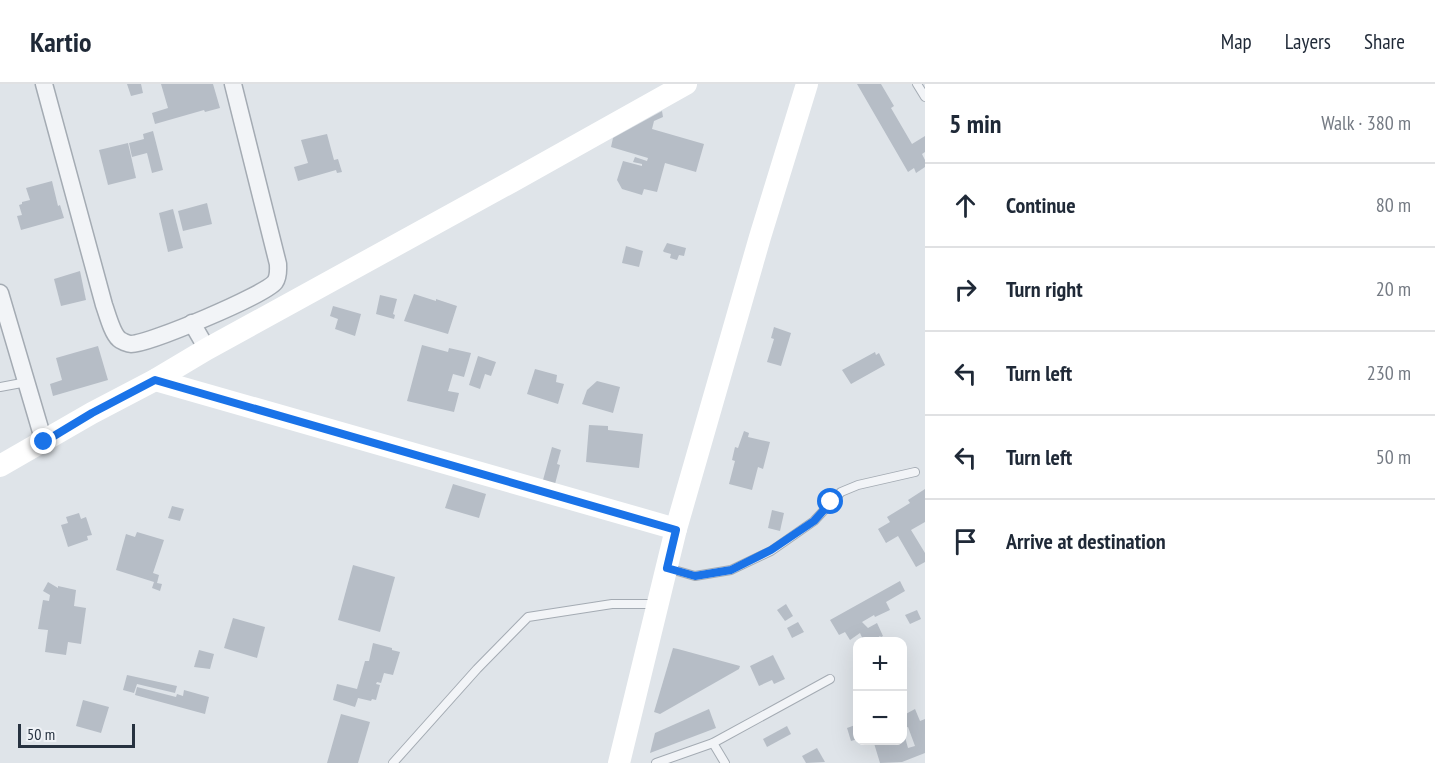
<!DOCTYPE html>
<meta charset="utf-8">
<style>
:root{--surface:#fff;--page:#f6f6f7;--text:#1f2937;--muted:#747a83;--line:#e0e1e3}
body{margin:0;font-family:"PT Sans Narrow",sans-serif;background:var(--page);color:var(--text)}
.controls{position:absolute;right:18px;bottom:18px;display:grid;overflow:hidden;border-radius:12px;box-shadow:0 6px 24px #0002}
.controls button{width:54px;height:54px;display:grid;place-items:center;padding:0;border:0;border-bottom:2px solid var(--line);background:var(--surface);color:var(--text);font:30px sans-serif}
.scale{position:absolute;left:18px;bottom:15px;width:117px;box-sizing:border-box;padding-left:6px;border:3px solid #273240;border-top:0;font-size:16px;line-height:21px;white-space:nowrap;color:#273240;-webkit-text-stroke:4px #eff2f6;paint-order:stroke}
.stop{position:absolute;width:18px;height:18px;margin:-14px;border:4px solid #1a73e8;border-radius:50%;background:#fff}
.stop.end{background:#1a73e8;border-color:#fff;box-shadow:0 2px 6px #0008}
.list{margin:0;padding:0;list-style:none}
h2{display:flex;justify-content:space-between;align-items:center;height:78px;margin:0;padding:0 24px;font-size:26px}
h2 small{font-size:20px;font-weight:400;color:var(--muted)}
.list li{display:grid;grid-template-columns:39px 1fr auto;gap:18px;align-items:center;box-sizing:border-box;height:84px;padding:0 24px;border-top:2px solid var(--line)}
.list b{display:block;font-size:22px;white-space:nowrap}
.list em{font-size:20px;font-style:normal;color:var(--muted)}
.icon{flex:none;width:33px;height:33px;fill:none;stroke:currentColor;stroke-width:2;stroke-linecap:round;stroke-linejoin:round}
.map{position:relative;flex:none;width:925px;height:679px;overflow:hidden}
header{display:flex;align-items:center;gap:36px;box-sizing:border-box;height:84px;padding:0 30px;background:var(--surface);border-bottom:2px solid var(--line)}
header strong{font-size:28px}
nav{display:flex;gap:33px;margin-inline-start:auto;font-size:21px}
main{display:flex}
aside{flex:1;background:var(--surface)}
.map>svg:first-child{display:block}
.building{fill:#b6bdc6}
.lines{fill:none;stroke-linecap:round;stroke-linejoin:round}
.lane-casing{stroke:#a4abb3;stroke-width:10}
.street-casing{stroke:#a4abb3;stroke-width:19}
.lane{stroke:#f2f4f7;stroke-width:8}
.street{stroke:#f2f4f7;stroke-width:16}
.secondary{stroke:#fff;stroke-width:22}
.route{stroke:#1a73e8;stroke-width:8}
</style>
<header>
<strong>Kartio</strong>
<nav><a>Map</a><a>Layers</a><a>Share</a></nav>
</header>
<main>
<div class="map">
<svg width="925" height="679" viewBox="0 0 925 679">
<rect width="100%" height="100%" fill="#dfe4e9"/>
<g class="building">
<path d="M 127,0 L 141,0 L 143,9 L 131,12 Z"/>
<path d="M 161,0 L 213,0 L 220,24 L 205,28 L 204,26 L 155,40 L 152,29 L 168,24 Z"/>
<path d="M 857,0 L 881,0 L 894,22 L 891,24 L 912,60 L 925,52 L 925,68 L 922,70 L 925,76 L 925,83 L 916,89 L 914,84 L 908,88 Z"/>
<path d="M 662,27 L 663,33 L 654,37 L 652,45 L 704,60 L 696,88 L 665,79 L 657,108 L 644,105 L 642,111 L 622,105 L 617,96 L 623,77 L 642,82 L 642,80 L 633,78 L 635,73 L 647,77 L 648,74 L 611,63 L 613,54 Z"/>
<path d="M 153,47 L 163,86 L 152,89 L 147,69 L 132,73 L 129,59 L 144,55 L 143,50 Z"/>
<path d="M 327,50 L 334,76 L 338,75 L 342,88 L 337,89 L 336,86 L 298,97 L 294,83 L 308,79 L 301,56 Z"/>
<path d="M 128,59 L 136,94 L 108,101 L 99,66 Z"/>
<path d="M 52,97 L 58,122 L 60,121 L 64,134 L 21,146 L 17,132 L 22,131 L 19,121 L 22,120 L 22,118 L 30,116 L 26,104 Z"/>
<path d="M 207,119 L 212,140 L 183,147 L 178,127 Z"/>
<path d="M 173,125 L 183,164 L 168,168 L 159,129 Z"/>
<path d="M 667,159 L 686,164 L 684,172 L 679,171 L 677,176 L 670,174 L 671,170 L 664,168 L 663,167 Z"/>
<path d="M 626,162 L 643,167 L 639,183 L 622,179 Z"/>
<path d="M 80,187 L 86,216 L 61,222 L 54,195 Z"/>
<path d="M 414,210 L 436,217 L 436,215 L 457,222 L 448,250 L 404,237 Z"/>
<path d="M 380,211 L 397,215 L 393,230 L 395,231 L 394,235 L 376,230 Z"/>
<path d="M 333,222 L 361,230 L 355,252 L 335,245 L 338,235 L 330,232 Z"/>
<path d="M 774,243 L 791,249 L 781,282 L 767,278 L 774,255 L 771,254 Z"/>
<path d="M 422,261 L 448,268 L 449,264 L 471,269 L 464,293 L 453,290 L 448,307 L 459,309 L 454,328 L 407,317 Z"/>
<path d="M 98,262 L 108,296 L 53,312 L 50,300 L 62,296 L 56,274 Z"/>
<path d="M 875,268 L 876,271 L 879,269 L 885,281 L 851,300 L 842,286 Z"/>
<path d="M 478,272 L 496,278 L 491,292 L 485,290 L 480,305 L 469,301 Z"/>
<path d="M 535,285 L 557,291 L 556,298 L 564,300 L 558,320 L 527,310 Z"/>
<path d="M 597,297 L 620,303 L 613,329 L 582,320 L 587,306 Z"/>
<path d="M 589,341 L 608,342 L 608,346 L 643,350 L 639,384 L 586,378 Z"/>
<path d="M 744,347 L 749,349 L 748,353 L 770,358 L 763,385 L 758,383 L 752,406 L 729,400 L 735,377 L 732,376 L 735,363 L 738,364 Z"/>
<path d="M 552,363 L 561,366 L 557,380 L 560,381 L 555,400 L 543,396 Z"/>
<path d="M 453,400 L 486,410 L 479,434 L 445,424 Z"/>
<path d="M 925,405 L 925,438 L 911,446 L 925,469 L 925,478 L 916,483 L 898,452 L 886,459 L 878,445 L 890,438 L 887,433 L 910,419 L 908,416 Z"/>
<path d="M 172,422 L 184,425 L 180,437 L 168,434 Z"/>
<path d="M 772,426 L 784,429 L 780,447 L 768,444 Z"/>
<path d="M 79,429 L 81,435 L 86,433 L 92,451 L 87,452 L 88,456 L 68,463 L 61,441 L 68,439 L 66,433 Z"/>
<path d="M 137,448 L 164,456 L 153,489 L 159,491 L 157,499 L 162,500 L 160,507 L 152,504 L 154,498 L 116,486 L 126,450 L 135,453 Z"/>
<path d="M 353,481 L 395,493 L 380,548 L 338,536 Z"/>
<path d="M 900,497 L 905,507 L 886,518 L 890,526 L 875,533 L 874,531 L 862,538 L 868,544 L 877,539 L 883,552 L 881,553 L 880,552 L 872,558 L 864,558 L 860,549 L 850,556 L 845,548 L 839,551 L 830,536 Z"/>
<path d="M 48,498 L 58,504 L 58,502 L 76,506 L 74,522 L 86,524 L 81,560 L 68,558 L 66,571 L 45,568 L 48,546 L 38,545 L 43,516 L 49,517 L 50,511 L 43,507 Z"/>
<path d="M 786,520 L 793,532 L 785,537 L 777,526 Z"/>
<path d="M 917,526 L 921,535 L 910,540 L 905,531 Z"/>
<path d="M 233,534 L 265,543 L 257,574 L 224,564 Z"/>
<path d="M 798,538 L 804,548 L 792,554 L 787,544 Z"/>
<path d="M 373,559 L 392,564 L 392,566 L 400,568 L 393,591 L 384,589 L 381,599 L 377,598 L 376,600 L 380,601 L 376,616 L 372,615 L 371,617 L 358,614 L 355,623 L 333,616 L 337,600 L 357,605 L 365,577 L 370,577 L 369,577 Z"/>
<path d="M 673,564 L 678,565 L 740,582 L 739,585 L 660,630 L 654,628 Z"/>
<path d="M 199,566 L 214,570 L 210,585 L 194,583 Z"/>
<path d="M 773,571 L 785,595 L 774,600 L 772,596 L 759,602 L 750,582 Z"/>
<path d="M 127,591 L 177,602 L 175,609 L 137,600 L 134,609 L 123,606 Z"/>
<path d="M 137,603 L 176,613 L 177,610 L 183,612 L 184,606 L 209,613 L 205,630 L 135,611 Z"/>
<path d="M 83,616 L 109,623 L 101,649 L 76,642 Z"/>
<path d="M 709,625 L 716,644 L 650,669 L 655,649 Z"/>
<path d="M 915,625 L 920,637 L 925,635 L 925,669 L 902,678 L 880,679 L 873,656 L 902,656 L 903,646 L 908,664 L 915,662 L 908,643 L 902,645 L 902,632 Z"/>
<path d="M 341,630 L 370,638 L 358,679 L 327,679 Z"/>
<path d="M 858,640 L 858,655 L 851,657 L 847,644 Z"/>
<path d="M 787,642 L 791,650 L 767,663 L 763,655 Z"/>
<path d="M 817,664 L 825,678 L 806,679 L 802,672 Z"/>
</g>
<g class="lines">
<g class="lane-casing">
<g id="lane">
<path d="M 917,0 L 925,13"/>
<path d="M 0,303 L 27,298"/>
<path d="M 667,484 L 695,492 L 731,486 L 771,467 L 814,437 L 841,408 L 858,401 L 915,388"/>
<path d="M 713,659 L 725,679"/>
<path d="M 393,679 L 477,585 L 528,533 L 612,520 L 655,520"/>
<path d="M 656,679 L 713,659 L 830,595"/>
</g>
</g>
<g class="street-casing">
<g id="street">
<path d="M 44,0 L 104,221 C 107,229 112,249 119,255 C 121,257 128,260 131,260 C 149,260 265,211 275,198 C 279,192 278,186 278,180 L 233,0"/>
<path d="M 0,209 L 44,358"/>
<path d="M 192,239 L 207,265"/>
</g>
</g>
<use href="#lane" class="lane"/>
<use href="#street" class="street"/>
<g class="secondary">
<path d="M 155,296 L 676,445"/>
<path d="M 0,382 L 92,329 L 155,296 L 207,265 L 511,98 L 686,0"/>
<path d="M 619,679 L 676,445 L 760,153 L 807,0"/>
</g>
</g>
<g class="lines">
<path class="route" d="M 44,358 L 92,329 L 155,296 L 676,446 L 667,484 L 695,492 L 731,486 L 771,466 L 814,437 L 831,418"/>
</g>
</svg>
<div class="controls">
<button>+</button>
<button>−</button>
</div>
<div class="scale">50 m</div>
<div class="stop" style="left:831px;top:418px"></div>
<div class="stop end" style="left:44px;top:358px"></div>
</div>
<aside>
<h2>5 min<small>Walk · 380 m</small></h2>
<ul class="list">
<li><svg class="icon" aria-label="ahead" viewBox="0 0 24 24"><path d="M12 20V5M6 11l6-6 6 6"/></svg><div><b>Continue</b></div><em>80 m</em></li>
<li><svg class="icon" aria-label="right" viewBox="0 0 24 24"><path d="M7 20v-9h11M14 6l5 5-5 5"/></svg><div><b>Turn right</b></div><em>20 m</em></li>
<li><svg class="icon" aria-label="left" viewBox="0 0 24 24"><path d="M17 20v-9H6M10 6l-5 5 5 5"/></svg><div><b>Turn left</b></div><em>230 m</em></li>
<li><svg class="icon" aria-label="left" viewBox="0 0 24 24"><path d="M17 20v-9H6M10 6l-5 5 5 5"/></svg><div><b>Turn left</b></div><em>50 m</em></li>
<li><svg class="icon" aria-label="arrive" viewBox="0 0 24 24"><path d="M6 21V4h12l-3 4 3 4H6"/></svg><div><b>Arrive at destination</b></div></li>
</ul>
</aside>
</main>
